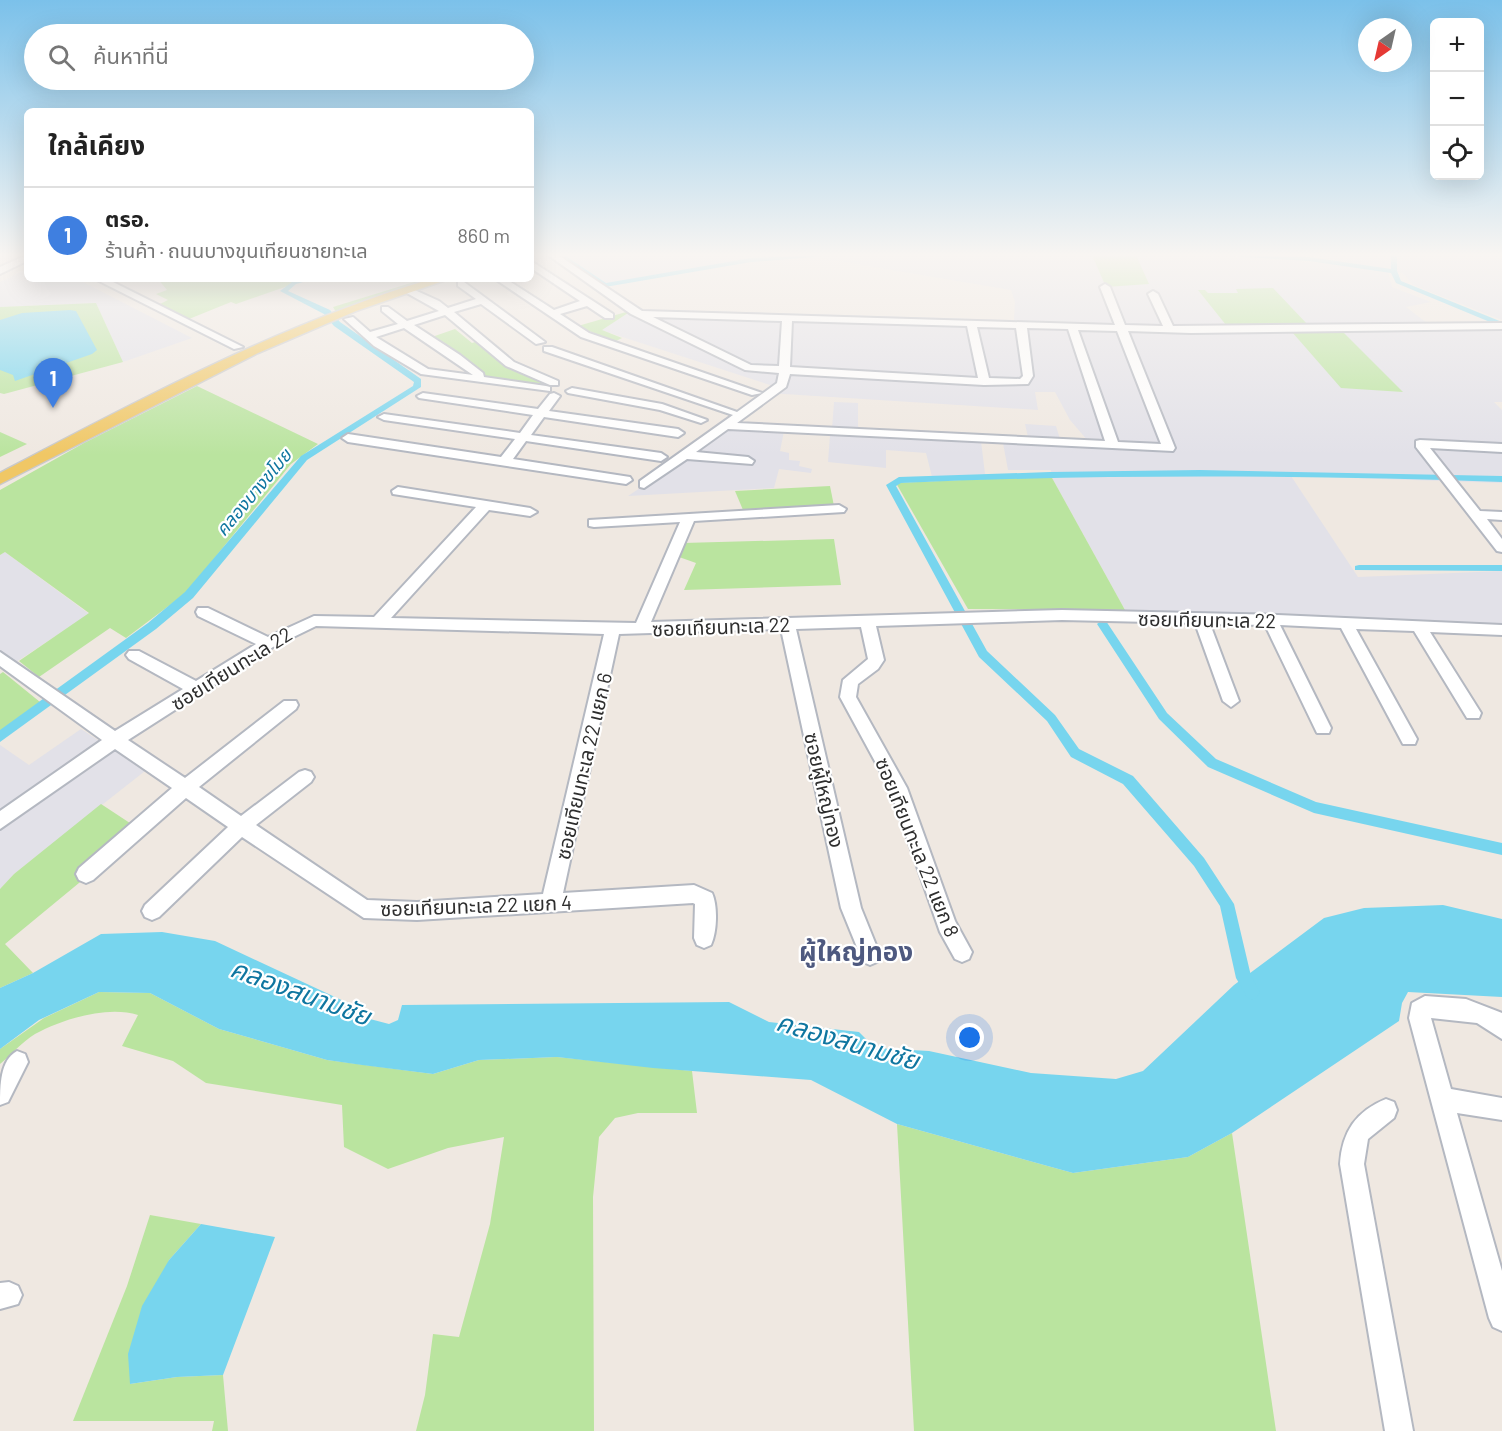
<!DOCTYPE html>
<html lang="th">
<meta charset="utf-8">
<style>
:root{--surface:#fff;--page:#f2f2f2;--text:#222;--muted:#767676;--line:#e0e0e0;--accent:#0f766e}
body{margin:0;font-family:Barlow,"Noto Sans Thai",sans-serif;background:var(--page);color:var(--text)}
.controls{position:absolute;right:18px;top:18px;display:grid;overflow:hidden;border-radius:9px;box-shadow:0 6px 24px #0002}
.controls button{width:54px;height:54px;display:grid;place-items:center;padding:0;border:0;border-bottom:2px solid var(--line);background:var(--surface);color:var(--text);font:30px sans-serif}
.compass{position:absolute;left:1358px;top:18px;width:54px;height:54px;border-radius:50%;background:var(--surface);box-shadow:0 6px 24px #0002;rotate:214deg}
.you{position:absolute;left:970px;top:1038px;width:21px;height:21px;margin:-15px;border:4px solid #fff;border-radius:50%;background:#1a73e8;box-shadow:0 0 0 9px #1a73e833}
.badge{display:grid;place-items:center;width:39px;height:39px;border-radius:50%;background:var(--accent);color:#fff;font-size:20px;font-weight:700}
.pin{position:absolute;translate:-50% -50px;filter:drop-shadow(0 2px 3px #0008)}
.pin::after{content:'';position:absolute;top:32px;width:21px;height:18px;background:inherit;clip-path:polygon(0 0,100% 0,50% 100%)}
.list{margin:0;padding:0;list-style:none}
h2{display:flex;justify-content:space-between;align-items:center;height:78px;margin:0;padding:0 24px;font-size:26px}
h2 small{font-size:20px;font-weight:400;color:var(--muted)}
.list li{display:grid;grid-template-columns:39px 1fr auto;gap:18px;align-items:center;box-sizing:border-box;height:96px;padding:0 24px;border-top:2px solid var(--line)}
.list b{display:block;font-size:22px;white-space:nowrap}
.list p{margin:0;font-size:20px;white-space:nowrap;color:var(--muted)}
.list em{font-size:20px;font-style:normal;color:var(--muted)}
.icon{flex:none;width:33px;height:33px;fill:none;stroke:currentColor;stroke-width:2;stroke-linecap:round;stroke-linejoin:round}
.map{position:relative;flex:none;width:1502px;height:1431px;overflow:hidden}
.search{position:absolute;background:var(--surface);box-shadow:0 6px 24px #0002;left:24px;top:24px;width:510px;height:66px;display:flex;align-items:center;gap:15px;box-sizing:border-box;padding:0 21px;border-radius:33px;color:var(--muted);font-size:22px}
.panel{position:absolute;background:var(--surface);box-shadow:0 6px 24px #0002;left:24px;top:108px;width:510px;height:174px;border-radius:9px}
.map>svg:first-child{display:block}
.industrial{fill:#e2e1e8}
.green{fill:#bae49f}
.water{fill:#77d5ee}
.lines{fill:none;stroke-linecap:round;stroke-linejoin:round}
.canal{fill:#77d5ee;fill-rule:evenodd}
.minor-casing{stroke:#b4b8c1;stroke-width:4}
.major-casing{stroke:#c9c9c9;stroke-width:3}
.minor{fill:#fff;fill-rule:evenodd}
.major{fill:#f0c765;fill-rule:evenodd}
.labels{text-anchor:middle;dominant-baseline:central;stroke-width:4.5;stroke-linejoin:round;paint-order:stroke}
.far-water-label{font-size:18px;font-style:italic;fill:#0f76a0;stroke:#fff}
.street-label{font-size:20px;fill:#2e2e2e;stroke:#fff}
.near-neighbourhood-label{font-size:26px;font-weight:bold;fill:#4e597f;stroke:#fff}
.near-water-label{font-size:26px;font-style:italic;fill:#0f76a0;stroke:#fff}
</style>
<div class="map">
<svg width="1502" height="1431" viewBox="0 0 1502 1431">
<rect width="100%" height="100%" fill="#efe8e1"/>
<g class="industrial">
<path d="M 558,255 L 796,255 L 740,260 L 603,287 Z"/>
<path d="M 802,255 L 1222,255 L 1347,265 L 1388,272 L 1392,287 L 1431,302 L 1406,307 L 1427,323 L 1502,331 L 1502,402 L 1494,402 L 1502,410 L 1502,483 L 1291,476 L 1358,577 L 1502,571 L 1502,624 L 1125,610 L 1051,476 L 1051,470 L 1008,470 L 1003,443 L 981,441 L 985,474 L 932,477 L 926,453 L 886,450 L 886,468 L 828,462 L 830,435 L 784,431 L 780,451 L 789,453 L 789,460 L 800,461 L 799,466 L 812,469 L 811,473 L 779,469 L 774,488 L 628,496 L 736,424 L 832,429 L 834,402 L 858,403 L 858,429 L 1028,437 L 1025,424 L 1056,426 L 1060,439 L 1088,441 L 1070,420 L 1055,392 L 1035,392 L 1038,410 L 768,393 L 773,386 L 601,330 L 635,309 L 1014,320 L 1015,302 L 1011,290 Z"/>
<path d="M 1287,255 L 1502,255 L 1502,320 L 1413,285 L 1403,273 L 1317,256 Z"/>
<path d="M 27,269 L 27,279 L 77,279 L 192,338 L 123,362 L 96,303 L 0,307 L 0,282 Z"/>
<path d="M 5,552 L 89,614 L 13,664 L 0,655 L 0,555 Z"/>
<path d="M 81,729 L 145,771 L 14,874 L 0,889 L 0,745 L 29,765 Z"/>
</g>
<g class="green">
<path d="M 1092,255 L 1136,255 L 1149,284 L 1106,287 Z"/>
<path d="M 158,279 L 308,279 L 236,304 L 231,302 L 189,319 L 160,304 L 168,300 L 156,294 L 167,290 Z"/>
<path d="M 424,279 L 435,279 L 336,312 L 333,307 Z"/>
<path d="M 1273,288 L 1308,325 L 1226,325 L 1198,290 L 1205,290 L 1208,293 L 1238,293 L 1236,289 Z"/>
<path d="M 96,303 L 123,362 L 4,394 L 0,393 L 0,307 Z"/>
<path d="M 626,312 L 628,313 L 602,330 L 622,338 L 614,342 L 578,326 Z"/>
<path d="M 455,329 L 472,343 L 478,341 L 512,369 L 544,379 L 549,384 L 542,387 L 486,378 L 429,338 Z"/>
<path d="M 1292,332 L 1343,332 L 1403,392 L 1341,388 Z"/>
<path d="M 197,386 L 318,444 L 291,464 L 186,593 L 126,638 L 110,628 L 39,677 L 19,661 L 89,613 L 5,552 L 0,555 L 0,490 L 84,443 Z"/>
<path d="M 0,432 L 27,444 L 0,457 Z"/>
<path d="M 1051,476 L 1125,610 L 968,609 L 896,483 Z"/>
<path d="M 830,486 L 834,506 L 743,510 L 735,491 Z"/>
<path d="M 834,539 L 841,585 L 684,590 L 696,563 L 679,557 L 683,543 Z"/>
<path d="M 3,672 L 40,702 L 0,731 L 0,674 Z"/>
<path d="M 101,804 L 142,831 L 5,944 L 33,973 L 0,988 L 0,889 L 14,874 Z"/>
<path d="M 99,992 L 150,993 L 219,1029 L 327,1060 L 433,1074 L 479,1060 L 557,1057 L 692,1071 L 697,1113 L 638,1113 L 615,1118 L 599,1137 L 593,1197 L 594,1431 L 416,1431 L 425,1395 L 433,1334 L 459,1337 L 490,1224 L 504,1137 L 448,1148 L 388,1169 L 344,1147 L 342,1105 L 206,1083 L 173,1061 L 122,1046 L 138,1015 C 108,1005 63,1019 35,1034 C 23,1041 11,1055 0,1064 L 0,1049 L 44,1018 Z"/>
<path d="M 897,1124 L 1073,1173 L 1188,1157 L 1232,1133 L 1276,1431 L 914,1431 Z"/>
<path d="M 150,1215 L 201,1224 L 169,1260 L 130,1384 L 177,1377 L 223,1375 L 228,1431 L 212,1431 L 214,1421 L 73,1421 L 127,1286 Z"/>
</g>
<g class="water">
<path d="M 70,310 L 76,311 L 97,350 L 92,354 L 15,381 L 13,375 L 0,370 L 0,320 L 22,313 Z"/>
<path d="M 1443,905 L 1502,919 L 1502,997 L 1408,992 L 1402,1003 L 1399,1021 L 1232,1133 L 1188,1157 L 1073,1173 L 897,1124 L 811,1080 L 653,1068 L 557,1057 L 479,1060 L 433,1074 L 362,1065 L 327,1060 L 219,1029 L 150,993 L 99,992 L 39,1020 L 0,1049 L 0,988 L 33,973 L 101,934 L 162,932 L 215,941 L 350,1004 L 370,1019 L 389,1024 L 398,1020 L 402,1005 L 729,1002 L 769,1022 L 859,1032 L 875,1048 L 929,1051 L 1031,1073 L 1116,1079 L 1143,1071 L 1234,985 L 1324,918 L 1364,908 Z"/>
<path d="M 201,1224 L 275,1237 L 223,1375 L 177,1377 L 130,1384 L 128,1354 L 142,1306 L 169,1260 Z"/>
</g>
<g class="lines">
<g class="canal">
<path d="M 557,255 L 564,255 L 606,283 L 751,258 L 818,255 L 815,257 L 751,262 L 605,287 Z"/>
<path d="M 1237,255 L 1309,257 L 1391,269 L 1391,255 L 1397,255 L 1397,271 L 1401,281 L 1502,322 L 1502,327 L 1396,283 L 1391,273 L 1309,261 L 1240,257 Z"/>
<path d="M 302,279 L 314,279 L 296,284 L 288,291 L 330,310 L 340,322 L 421,379 L 421,387 L 307,460 L 193,598 L 156,629 L 0,742 L 0,730 L 148,623 L 185,592 L 301,456 L 413,386 L 414,382 L 334,326 L 324,314 L 280,291 L 292,282 Z"/>
<path d="M 1200,470 L 1502,476 L 1502,482 C 1302,475 1102,474 901,483 L 896,486 L 987,651 L 1055,715 L 1079,749 L 1133,776 L 1204,858 L 1234,904 L 1251,976 L 1260,992 L 1257,997 L 1252,1000 L 1247,997 L 1236,978 L 1220,906 L 1194,866 L 1123,784 L 1071,757 L 1047,721 L 979,657 L 886,485 L 899,477 L 1050,472 Z"/>
<path d="M 1359,565 L 1502,565 L 1502,571 L 1355,570 L 1355,566 Z"/>
<path d="M 1102,620 L 1106,621 L 1167,713 L 1216,759 L 1316,802 L 1502,843 L 1502,855 L 1314,813 L 1208,767 L 1159,719 L 1097,624 Z"/>
</g>
<g class="minor-casing">
<g id="minor">
<path d="M 27,255 L 27,261 L 0,274 L 0,267 Z"/>
<path d="M 548,255 L 558,255 L 642,311 L 1115,325 L 1100,287 L 1105,284 L 1110,287 L 1125,325 L 1163,326 L 1148,294 L 1153,291 L 1158,294 L 1173,326 L 1502,323 L 1502,329 L 1191,333 L 1128,331 L 1175,448 L 1173,451 L 728,429 L 696,452 L 748,457 L 754,461 L 752,464 L 687,459 L 644,488 L 640,487 L 640,481 L 733,415 L 544,351 L 544,347 L 552,347 L 737,412 L 777,383 L 779,373 L 745,370 L 631,314 ZM 653,317 L 782,321 L 779,366 L 751,365 ZM 792,321 L 967,326 L 978,378 L 790,367 ZM 977,327 L 1016,328 L 1023,376 L 1020,379 L 989,378 ZM 1027,328 L 1068,329 L 1105,441 L 737,423 L 786,387 L 790,374 L 984,385 L 1028,384 L 1033,376 ZM 1078,330 L 1117,331 L 1161,444 L 1118,442 Z"/>
<path d="M 531,261 L 613,314 L 613,318 L 605,318 L 587,306 L 560,314 L 589,333 L 762,393 L 752,395 L 581,337 L 495,279 L 506,279 L 554,310 L 580,301 L 531,268 Z"/>
<path d="M 95,279 L 107,279 L 243,347 L 234,349 Z"/>
<path d="M 458,282 L 464,282 L 545,342 L 536,344 L 481,304 L 454,312 L 514,362 L 558,381 L 558,385 L 550,385 L 506,366 L 445,315 L 414,325 L 460,355 L 483,373 L 484,377 L 546,386 L 550,387 L 550,391 L 421,374 L 374,346 L 344,319 L 353,317 L 370,332 L 398,324 L 382,311 L 382,307 L 388,307 L 407,321 L 439,311 L 405,292 L 405,288 L 408,287 L 439,301 L 448,308 L 476,299 L 458,286 ZM 404,328 L 473,375 L 428,369 L 376,337 Z"/>
<path d="M 572,388 L 662,404 L 707,420 L 701,423 L 660,410 L 568,393 L 566,391 Z"/>
<path d="M 423,393 L 538,409 L 550,394 L 554,393 L 560,396 L 549,411 L 678,429 L 684,433 L 678,437 L 544,417 L 531,435 L 661,453 L 667,457 L 661,461 L 526,441 L 513,459 L 630,477 L 632,480 L 626,484 L 348,442 L 342,438 L 348,434 L 501,457 L 515,439 L 384,420 L 378,417 L 384,414 L 520,433 L 533,415 L 419,398 L 417,396 Z"/>
<path d="M 1420,440 L 1502,444 L 1502,452 L 1430,448 L 1480,511 L 1502,512 L 1502,520 L 1487,519 L 1502,539 L 1502,552 L 1497,551 L 1416,447 L 1416,441 Z"/>
<path d="M 398,487 L 530,508 L 537,512 L 530,516 L 489,510 L 391,618 L 636,623 L 680,522 L 594,527 L 589,526 L 589,520 L 839,505 L 846,509 L 844,512 L 694,521 L 651,622 L 1062,610 L 1278,615 L 1502,625 L 1502,635 L 1430,632 L 1481,713 L 1479,718 L 1467,718 L 1414,631 L 1356,629 L 1417,739 L 1415,744 L 1403,744 L 1341,628 L 1280,625 L 1331,728 L 1329,733 L 1317,733 L 1265,625 L 1210,624 L 1239,701 L 1231,707 L 1223,701 L 1195,623 L 1062,620 L 876,626 L 884,660 L 878,669 L 858,684 L 856,697 L 907,788 L 955,921 L 972,952 L 969,959 L 962,962 L 955,959 L 940,932 L 890,789 L 840,697 L 843,680 L 868,659 L 861,627 L 796,629 L 861,908 L 880,955 L 877,962 L 870,965 L 863,962 L 841,908 L 781,629 L 619,634 L 563,893 L 694,885 L 712,893 C 718,906 717,932 711,945 L 704,948 L 697,945 L 694,938 L 695,904 L 693,903 L 417,920 L 364,918 L 242,837 L 159,917 L 152,920 L 145,917 L 142,911 L 145,905 L 228,827 L 186,798 L 93,880 L 86,883 L 79,880 L 76,874 L 79,868 L 172,788 L 115,749 L 0,829 L 0,811 L 102,740 L 0,666 L 0,652 L 115,731 L 183,689 L 129,659 L 126,655 L 129,651 L 139,651 L 196,681 L 256,644 L 198,616 L 196,612 L 198,608 L 208,608 L 268,637 L 314,616 L 374,617 L 476,507 L 393,494 L 392,491 ZM 316,626 L 604,634 L 543,894 L 417,902 L 367,900 L 256,825 L 311,782 L 314,777 L 311,772 L 305,770 L 299,772 L 241,816 L 199,787 L 296,709 L 298,705 L 296,701 L 284,701 L 185,778 L 128,740 L 273,647 Z"/>
<path d="M 1425,996 L 1466,999 L 1502,1013 L 1502,1039 L 1477,1023 L 1431,1018 L 1451,1089 L 1502,1098 L 1502,1120 L 1457,1113 L 1502,1271 L 1502,1331 L 1493,1327 L 1489,1318 L 1409,1018 L 1412,1003 Z"/>
<path d="M 17,1051 L 25,1054 L 28,1062 L 8,1102 L 0,1105 C 0,1086 0,1060 17,1051 Z"/>
<path d="M 1386,1099 L 1394,1102 L 1397,1110 L 1394,1118 L 1368,1139 L 1364,1164 L 1413,1431 L 1385,1431 L 1340,1164 C 1342,1132 1356,1111 1386,1099 Z"/>
<path d="M 9,1282 L 18,1286 L 22,1295 L 18,1304 L 0,1309 L 0,1283 Z"/>
</g>
</g>
<g class="major-casing">
<path id="major" d="M 431,279 L 449,279 L 356,311 L 258,353 L 0,484 L 0,473 C 140,399 279,325 431,279 Z"/>
</g>
<use href="#minor" class="minor"/>
<use href="#major" class="major"/>
</g>
<linearGradient id="sky" x2="0" y2="1"><stop stop-color="#7bc1ea"/><stop offset="0.56" stop-color="#f8f5f2"/><stop offset="1" stop-color="#f8f5f2" stop-opacity="0"/></linearGradient>
<rect width="1502" height="455" fill="url(#sky)"/>
<g class="labels">
<g class="far-water-label">
<text transform="translate(253 492) rotate(-50)">คลองบางขโมย</text>
</g>
<g class="street-label">
<text transform="translate(1207 619) rotate(1)">ซอยเทียนทะเล 22</text>
<text transform="translate(721 626) rotate(-2)">ซอยเทียนทะเล 22</text>
<text transform="translate(231 668) rotate(-32)">ซอยเทียนทะเล 22</text>
<text transform="translate(583 766) rotate(-77)">ซอยเทียนทะเล 22 แยก 6</text>
<text transform="translate(825 790) rotate(77)">ซอยผู้ใหญ่ทอง</text>
<text transform="translate(918 847) rotate(68)">ซอยเทียนทะเล 22 แยก 8</text>
<text transform="translate(476 905) rotate(-2)">ซอยเทียนทะเล 22 แยก 4</text>
</g>
<g class="near-neighbourhood-label">
<text x="856" y="950">ผู้ใหญ่ทอง</text>
</g>
<g class="near-water-label">
<text transform="translate(301 991) rotate(20)">คลองสนามชัย</text>
<text transform="translate(848 1040) rotate(16)">คลองสนามชัย</text>
</g>
</g>
</svg>
<div class="controls">
<button>+</button>
<button>−</button>
<button><svg class="icon" aria-label="locate" viewBox="0 0 24 24"><circle cx="12" cy="12" r="6"/><path d="M12 2v4M12 18v4M2 12h4M18 12h4"/></svg></button>
</div>
<svg class="compass" viewBox="-18 -18 36 36"><path d="M0-13l5 13h-10z" fill="#e53935"/><path d="M0 13l5-13h-10z" fill="#767676"/></svg>
<div class="you"></div>
<div class="pin badge" style="left:53px;top:408px;background:#3f7fe0">1</div>
<div class="search"><svg class="icon" aria-label="search" viewBox="0 0 24 24"><circle cx="10" cy="10" r="6"/><path d="M15 15l6 6"/></svg>ค้นหาที่นี่</div>
<section class="panel">
<h2>ใกล้เคียง<small></small></h2>
<ul class="list">
<li><span class="badge" style="background:#3f7fe0">1</span><div><b>ตรอ.</b><p>ร้านค้า · ถนนบางขุนเทียนชายทะเล</p></div><em>860 m</em></li>
</ul>
</section>
</div>
